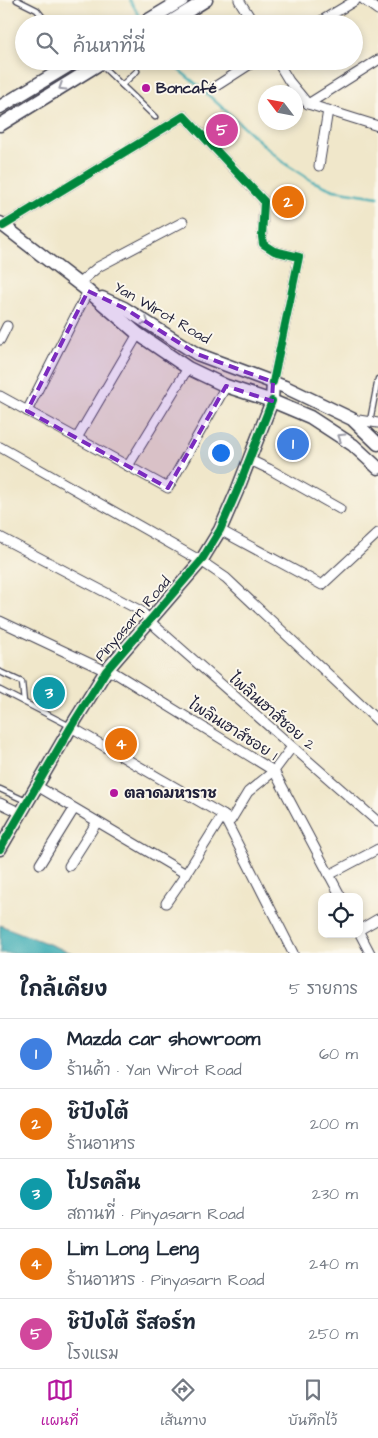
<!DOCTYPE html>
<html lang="th">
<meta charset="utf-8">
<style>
:root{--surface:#fff;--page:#f2f2f3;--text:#1f2937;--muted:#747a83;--line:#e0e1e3;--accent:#b5179e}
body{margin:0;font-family:"Architects Daughter","Playpen Sans Thai",sans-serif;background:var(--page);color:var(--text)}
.controls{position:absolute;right:15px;bottom:15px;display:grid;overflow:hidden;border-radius:10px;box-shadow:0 2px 8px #0003}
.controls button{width:45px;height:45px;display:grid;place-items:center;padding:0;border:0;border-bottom:1px solid var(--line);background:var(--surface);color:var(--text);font:25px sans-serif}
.compass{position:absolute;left:258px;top:85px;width:45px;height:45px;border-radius:50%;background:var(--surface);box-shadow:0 2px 8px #0003;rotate:302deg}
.you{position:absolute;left:220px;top:452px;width:18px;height:18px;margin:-12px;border:4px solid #fff;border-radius:50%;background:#1a73e8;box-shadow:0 0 0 8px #1a73e833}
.badge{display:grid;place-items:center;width:32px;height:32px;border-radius:50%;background:var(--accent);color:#fff;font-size:16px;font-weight:700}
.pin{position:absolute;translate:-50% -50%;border:2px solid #fff;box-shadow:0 1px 5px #0006}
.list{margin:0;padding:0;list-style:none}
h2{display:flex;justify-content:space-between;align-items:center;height:65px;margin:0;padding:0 20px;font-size:21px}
h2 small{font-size:16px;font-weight:400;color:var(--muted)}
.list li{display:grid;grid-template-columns:32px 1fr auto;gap:15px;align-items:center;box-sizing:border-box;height:70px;padding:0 20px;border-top:1px solid var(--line)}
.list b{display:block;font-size:19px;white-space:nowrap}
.list p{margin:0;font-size:16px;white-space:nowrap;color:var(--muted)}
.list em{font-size:16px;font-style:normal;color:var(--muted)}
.icon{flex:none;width:28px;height:28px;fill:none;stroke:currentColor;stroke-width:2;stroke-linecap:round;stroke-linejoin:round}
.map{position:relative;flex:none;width:378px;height:953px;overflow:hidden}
.search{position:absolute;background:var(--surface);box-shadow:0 2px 8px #0003;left:15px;right:15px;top:15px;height:55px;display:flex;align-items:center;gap:12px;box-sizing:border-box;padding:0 18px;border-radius:28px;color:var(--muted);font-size:19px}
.sheet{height:415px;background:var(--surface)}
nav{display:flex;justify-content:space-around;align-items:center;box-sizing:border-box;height:70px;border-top:1px solid var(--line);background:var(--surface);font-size:14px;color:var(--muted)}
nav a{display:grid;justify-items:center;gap:2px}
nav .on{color:var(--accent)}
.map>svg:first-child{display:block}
.water{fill:#39abb3;stroke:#2e6677}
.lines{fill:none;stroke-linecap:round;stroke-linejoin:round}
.stream{stroke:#39abb3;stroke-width:2.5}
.lane-casing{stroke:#414050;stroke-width:7}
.street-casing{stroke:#414050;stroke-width:11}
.secondary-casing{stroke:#414050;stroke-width:15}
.lane{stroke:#fff;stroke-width:4.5}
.street{stroke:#fff;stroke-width:9}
.secondary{stroke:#fff;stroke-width:12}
.cycleway-casing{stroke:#fbf7ec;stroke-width:11}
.cycleway{stroke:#00873e;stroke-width:8}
.oneway{stroke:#9c9ca7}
.marked{fill:#7b2cbf;fill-opacity:0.2;stroke:#7b2cbf;stroke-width:4;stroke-dasharray:10 6;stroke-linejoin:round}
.poi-dot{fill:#b5179e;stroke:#fbf7ec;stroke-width:2}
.labels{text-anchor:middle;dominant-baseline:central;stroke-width:4;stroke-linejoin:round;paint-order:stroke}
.poi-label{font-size:15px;font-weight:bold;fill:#22223b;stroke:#fbf7ec;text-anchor:start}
.street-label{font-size:15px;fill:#22223b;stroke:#fbf7ec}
</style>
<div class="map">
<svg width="378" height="953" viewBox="0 0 378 953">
<rect width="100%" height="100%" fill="#fbf7ec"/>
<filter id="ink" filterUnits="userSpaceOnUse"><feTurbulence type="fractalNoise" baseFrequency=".02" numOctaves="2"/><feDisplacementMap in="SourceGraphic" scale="10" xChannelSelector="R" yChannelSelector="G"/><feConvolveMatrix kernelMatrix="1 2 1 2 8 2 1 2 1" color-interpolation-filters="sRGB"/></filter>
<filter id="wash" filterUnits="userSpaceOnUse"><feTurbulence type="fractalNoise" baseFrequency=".0096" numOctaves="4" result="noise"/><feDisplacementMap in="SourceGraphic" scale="20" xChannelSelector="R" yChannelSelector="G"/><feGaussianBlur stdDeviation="1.12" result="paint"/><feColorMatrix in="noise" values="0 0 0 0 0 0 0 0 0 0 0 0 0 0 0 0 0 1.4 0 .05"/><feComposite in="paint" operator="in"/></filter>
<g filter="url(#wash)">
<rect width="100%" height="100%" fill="#f0e7ca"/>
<path class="water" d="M 0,925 L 67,951 L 72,953 L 0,953 Z"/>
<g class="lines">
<g class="stream">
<path d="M 130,0 L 142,21"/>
<path d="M 168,61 L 196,84 L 284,163 L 312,181 L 334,190 L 378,197"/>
</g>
</g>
</g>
<g filter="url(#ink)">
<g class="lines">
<g class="lane-casing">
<g id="lane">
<path d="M 17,0 L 37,10 L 48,24"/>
<path d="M 101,65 L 155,117"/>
<path d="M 122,85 L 137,71"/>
<path d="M 370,421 L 378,379"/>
<path d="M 0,672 L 22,682 L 24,702"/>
<path d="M 0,690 L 70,726"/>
<path d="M 0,789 L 26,801"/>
</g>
</g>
<g class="street-casing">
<g id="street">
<path d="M 239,0 L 254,24"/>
<path d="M 364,0 L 378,10"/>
<path d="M 316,24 L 356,0"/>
<path d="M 277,61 L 289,81 L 308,104 L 378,126"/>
<path d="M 213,88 L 255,61"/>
<path d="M 308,104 L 378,60"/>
<path d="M 319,166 L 328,110"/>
<path d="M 3,226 L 184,116 L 264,201 L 262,237 L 263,244 L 274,251 L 299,257 L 273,382"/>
<path d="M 78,284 L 98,267 L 183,222"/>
<path d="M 0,340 L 7,326"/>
<path d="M 0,396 L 168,488 L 226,386"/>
<path d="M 27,411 L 88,291"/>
<path d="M 352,419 L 378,423"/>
<path d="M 77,438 L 138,334"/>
<path d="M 0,447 L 201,561 L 226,578 L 378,721"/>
<path d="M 250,460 L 269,469 L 340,509"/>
<path d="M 128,466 L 188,368"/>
<path d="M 220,530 L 322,585 L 378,533"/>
<path d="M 0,537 L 141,611 L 156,627 L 378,822"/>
<path d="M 0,621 L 106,671 L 115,673 L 274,771 L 341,897"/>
<path d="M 71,727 L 223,815 L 293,953"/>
<path d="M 37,786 L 186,874 L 223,815 L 231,820 L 248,792 L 274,771 L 292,747"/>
<path d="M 0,803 L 21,813"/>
<path d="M 40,864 L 74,809"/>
<path d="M 69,866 L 97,822"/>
<path d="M 329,875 L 378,849"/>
<path d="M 166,903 L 186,874"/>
<path d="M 359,930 L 378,919"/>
<path d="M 359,932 L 370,953"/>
</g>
</g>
<g class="secondary-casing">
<g id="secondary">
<path d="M 142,24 L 182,0"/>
<path d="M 167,24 L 206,0"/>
<path d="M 0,107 L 76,61"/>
<path d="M 0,125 L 104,61"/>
<path d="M 0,223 L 88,291 L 138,334 L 188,368 L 226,386 L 272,401 L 310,417 L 353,445 L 378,468"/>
<path d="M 102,298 L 124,308 L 197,354 L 285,387 L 352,419 L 378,444"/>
<path d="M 0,849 L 71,727 L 106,671 L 201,561 L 220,530 L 237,491 L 272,401 L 273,382"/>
</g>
</g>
<use href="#lane" class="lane"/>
<use href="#street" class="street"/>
<use href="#secondary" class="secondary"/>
<g class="cycleway-casing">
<g id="cycleway">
<path d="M 3,226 L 184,116 L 264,201 L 262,237 L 263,244 L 274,251 L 299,257 L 273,382"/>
<path d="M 0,849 L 71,727 L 106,671 L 201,561 L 220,530 L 237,491 L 272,401"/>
</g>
</g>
<use href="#cycleway" class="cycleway"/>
</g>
<defs><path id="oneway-chevron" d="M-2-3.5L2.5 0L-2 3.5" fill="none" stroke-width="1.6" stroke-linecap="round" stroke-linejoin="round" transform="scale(1.25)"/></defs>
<g class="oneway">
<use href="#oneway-chevron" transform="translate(62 87) rotate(148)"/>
<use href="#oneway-chevron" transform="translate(146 322) rotate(33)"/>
<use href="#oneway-chevron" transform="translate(341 437) rotate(-148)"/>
</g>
</g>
<path class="marked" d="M 88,291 L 124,308 L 197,354 L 273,382 L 272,401 L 226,386 L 168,488 L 27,411 Z"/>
<g class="poi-dot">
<circle cx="146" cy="88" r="5"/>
<circle cx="114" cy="793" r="5"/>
</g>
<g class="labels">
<g class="poi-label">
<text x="156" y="88">Boncafé</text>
<text x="124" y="793">ตลาดมหาราช</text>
</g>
<g class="street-label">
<text transform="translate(162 313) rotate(30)">Yan Wirot Road</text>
<text transform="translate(133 619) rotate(-49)">Pinyasarn Road</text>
<text transform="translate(272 712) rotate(41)">ไพลินเฮาส์ซอย 2</text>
<text transform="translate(233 730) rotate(32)">ไพลินเฮาส์ซอย 1</text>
</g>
</g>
</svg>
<div class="controls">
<button><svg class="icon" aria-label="locate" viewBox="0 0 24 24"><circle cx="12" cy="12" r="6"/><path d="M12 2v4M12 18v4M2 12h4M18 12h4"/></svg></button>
</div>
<svg class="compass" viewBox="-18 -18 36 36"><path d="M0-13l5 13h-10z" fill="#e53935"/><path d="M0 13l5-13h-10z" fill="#747a83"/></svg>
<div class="you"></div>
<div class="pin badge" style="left:293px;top:444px;background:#3f7fe0">1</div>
<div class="pin badge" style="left:288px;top:202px;background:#e8710a">2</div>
<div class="pin badge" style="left:49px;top:693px;background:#0f9aa8">3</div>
<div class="pin badge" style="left:121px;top:744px;background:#e8710a">4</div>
<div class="pin badge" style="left:222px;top:130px;background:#d1479c">5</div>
<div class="search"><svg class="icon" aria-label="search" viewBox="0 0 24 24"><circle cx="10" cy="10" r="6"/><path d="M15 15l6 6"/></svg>ค้นหาที่นี่</div>
</div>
<section class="sheet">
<h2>ใกล้เคียง<small>5 รายการ</small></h2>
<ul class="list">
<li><span class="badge" style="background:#3f7fe0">1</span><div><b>Mazda car showroom</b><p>ร้านค้า · Yan Wirot Road</p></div><em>60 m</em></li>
<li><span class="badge" style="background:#e8710a">2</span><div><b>ชิปังโต้</b><p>ร้านอาหาร</p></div><em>200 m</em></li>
<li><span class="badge" style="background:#0f9aa8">3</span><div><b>โปรคลีน</b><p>สถานที่ · Pinyasarn Road</p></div><em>230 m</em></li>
<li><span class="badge" style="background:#e8710a">4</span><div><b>Lim Long Leng</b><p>ร้านอาหาร · Pinyasarn Road</p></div><em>240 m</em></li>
<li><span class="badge" style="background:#d1479c">5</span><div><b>ชิปังโต้ รีสอร์ท</b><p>โรงแรม</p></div><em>250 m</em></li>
</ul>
</section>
<nav>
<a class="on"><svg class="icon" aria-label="map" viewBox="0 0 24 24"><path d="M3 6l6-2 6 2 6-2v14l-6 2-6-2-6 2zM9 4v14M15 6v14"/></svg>แผนที่</a>
<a><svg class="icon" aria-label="directions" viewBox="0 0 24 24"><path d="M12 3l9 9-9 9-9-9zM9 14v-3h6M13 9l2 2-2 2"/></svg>เส้นทาง</a>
<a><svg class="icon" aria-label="saved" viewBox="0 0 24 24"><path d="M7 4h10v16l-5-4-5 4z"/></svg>บันทึกไว้</a>
</nav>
